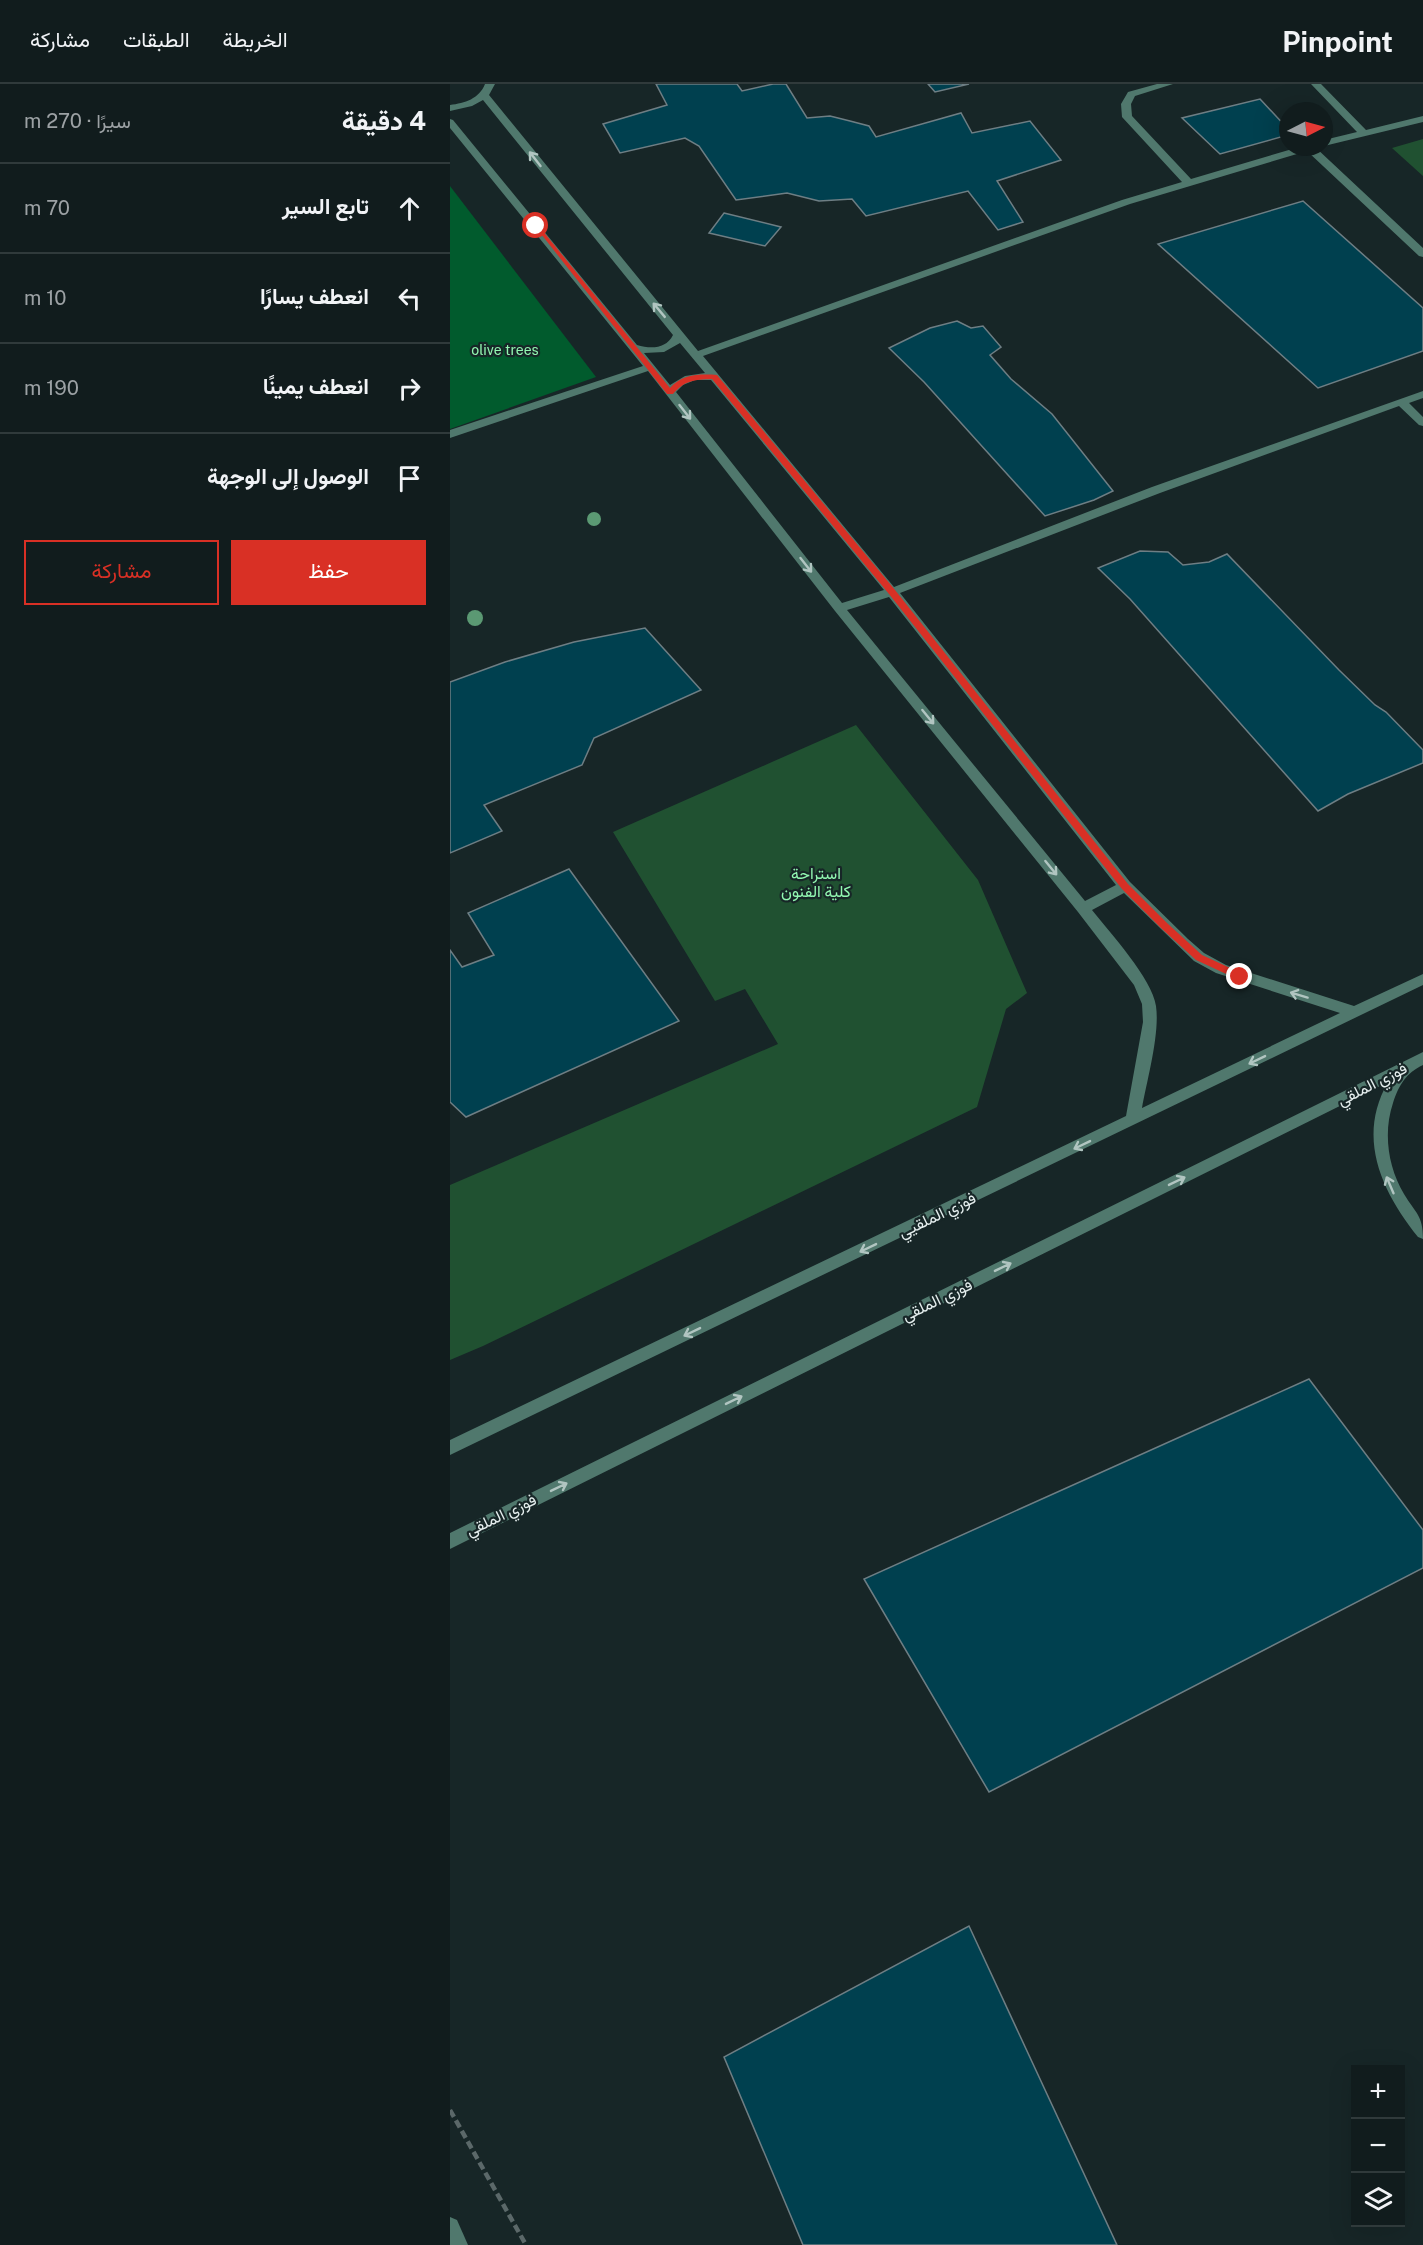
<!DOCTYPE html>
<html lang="ar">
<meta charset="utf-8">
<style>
:root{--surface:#111c1d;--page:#1a2526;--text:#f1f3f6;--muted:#9ca1a4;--line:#303a3b;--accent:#d93025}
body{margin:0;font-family:"Public Sans",Vazirmatn,sans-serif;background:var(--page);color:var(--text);direction:rtl}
.controls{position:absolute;right:18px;bottom:18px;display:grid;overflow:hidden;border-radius:0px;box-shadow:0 6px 24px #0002}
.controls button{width:54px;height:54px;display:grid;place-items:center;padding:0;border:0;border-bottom:2px solid var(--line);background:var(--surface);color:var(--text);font:30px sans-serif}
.compass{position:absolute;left:829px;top:18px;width:54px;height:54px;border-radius:50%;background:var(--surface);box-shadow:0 6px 24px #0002;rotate:84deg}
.stop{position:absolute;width:18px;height:18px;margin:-14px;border:4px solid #d93025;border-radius:50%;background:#fff}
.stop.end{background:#d93025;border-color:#fff;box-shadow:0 2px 6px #0008}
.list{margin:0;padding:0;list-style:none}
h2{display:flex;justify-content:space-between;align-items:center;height:78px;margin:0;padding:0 24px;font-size:26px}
h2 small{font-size:20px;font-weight:400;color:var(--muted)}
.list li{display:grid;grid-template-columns:39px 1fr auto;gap:18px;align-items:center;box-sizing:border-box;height:90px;padding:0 24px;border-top:2px solid var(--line)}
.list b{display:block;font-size:22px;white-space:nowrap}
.list em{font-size:20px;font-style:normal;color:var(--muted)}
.actions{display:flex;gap:12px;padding:18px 24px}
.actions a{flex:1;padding:14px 0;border:2px solid var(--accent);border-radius:0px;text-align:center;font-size:21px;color:var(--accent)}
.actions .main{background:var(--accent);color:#fff}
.icon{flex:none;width:33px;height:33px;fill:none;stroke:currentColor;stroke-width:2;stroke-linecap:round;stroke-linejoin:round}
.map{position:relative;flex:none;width:973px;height:2161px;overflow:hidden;direction:ltr}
header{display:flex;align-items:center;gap:36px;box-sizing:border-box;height:84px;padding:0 30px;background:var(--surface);border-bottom:2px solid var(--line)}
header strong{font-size:28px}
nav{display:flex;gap:33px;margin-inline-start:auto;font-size:21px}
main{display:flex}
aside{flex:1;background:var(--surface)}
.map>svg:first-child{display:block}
.green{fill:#205131}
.forest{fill:#015b2d}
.building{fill:#00404f;stroke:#6e7e84;stroke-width:1.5}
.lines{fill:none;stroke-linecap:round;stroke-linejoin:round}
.path{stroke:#5b6869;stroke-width:4.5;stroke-dasharray:8 4;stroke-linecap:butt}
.minor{fill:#50786d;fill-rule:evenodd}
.tree{fill:#5b9973}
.oneway{stroke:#b1c5c1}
.route{fill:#d93025}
.labels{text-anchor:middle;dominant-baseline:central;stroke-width:4.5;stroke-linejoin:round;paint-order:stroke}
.far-park-label{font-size:14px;fill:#92f7b1;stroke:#172627}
.park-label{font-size:16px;fill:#92f7b1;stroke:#172627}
.street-label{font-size:16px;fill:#e5eeee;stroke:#172627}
</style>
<header>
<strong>Pinpoint</strong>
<nav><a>الخريطة</a><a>الطبقات</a><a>مشاركة</a></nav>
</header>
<main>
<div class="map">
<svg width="973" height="2161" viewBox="0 0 973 2161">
<rect width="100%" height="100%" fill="#172627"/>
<g class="green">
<path d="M 973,55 L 973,92 L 942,64 Z"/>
<path d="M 406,641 L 528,796 L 577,909 L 556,925 L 527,1023 L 33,1262 L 0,1276 L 0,1101 L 328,960 L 295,905 L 265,917 L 163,748 Z"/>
</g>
<path class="forest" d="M 0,102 L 146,293 L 0,345 Z"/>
<g class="building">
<path d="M 206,0 L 287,0 L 292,7 L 323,0 L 336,0 L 357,34 L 380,32 L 400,37 L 419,42 L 426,53 L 511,29 L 522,49 L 580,37 L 611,76 L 547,97 L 573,138 L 548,146 L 518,107 L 416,132 L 402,115 L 369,117 L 337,109 L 286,116 L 249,62 L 235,54 L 170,69 L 153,40 L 217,21 Z"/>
<path d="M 478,0 L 519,0 L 485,8 Z"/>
<path d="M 810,15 L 838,45 L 838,51 L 770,70 L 732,34 Z"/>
<path d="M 853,117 L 973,224 L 973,267 L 868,304 L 708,160 Z"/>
<path d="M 274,129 L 331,143 L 315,162 L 259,149 Z"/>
<path d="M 507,237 L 521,244 L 533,242 L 551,263 L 540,271 L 561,295 L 602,330 L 663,407 L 644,416 L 595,432 L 474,298 L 439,264 L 480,244 Z"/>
<path d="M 690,467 L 718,468 L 733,481 L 759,478 L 777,470 L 889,586 L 925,621 L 936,628 L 973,666 L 973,679 L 898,710 L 868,727 L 680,515 L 648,484 Z"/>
<path d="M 195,544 L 251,606 L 144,654 L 132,681 L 34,721 L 52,747 L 0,769 L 0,598 L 55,578 L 124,558 Z"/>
<path d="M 119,785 L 229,937 L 16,1033 L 0,1018 L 0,866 L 12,883 L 44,871 L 18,829 Z"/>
<path d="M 859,1295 L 973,1446 L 973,1484 L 539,1708 L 414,1495 Z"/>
<path d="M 519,1842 L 667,2161 L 353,2161 L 274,1973 Z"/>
</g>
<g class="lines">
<path class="path" d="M 0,2026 L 76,2161"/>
<g class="minor">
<path d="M 35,0 L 45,0 L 39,11 L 248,267 L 672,116 L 732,98 L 672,33 L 671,20 L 678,8 L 707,0 L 723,0 L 685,12 L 681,20 L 682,32 L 741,95 L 849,63 L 865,63 L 973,164 L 973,173 L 969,172 L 857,67 L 680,120 L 253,272 L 444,503 L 702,403 L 973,307 L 973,314 L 959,319 L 973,333 L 973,342 L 969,341 L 949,322 L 710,409 L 450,509 L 680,798 L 738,855 L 754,869 L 776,881 L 904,922 L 973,890 L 973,901 L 0,1371 L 0,1356 L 676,1032 L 693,938 L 692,920 L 684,901 L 628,828 L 385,527 L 198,287 L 0,354 L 0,346 L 193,282 L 0,44 L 0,35 L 3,36 L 187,261 C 201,265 216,265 223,251 L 33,16 L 22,22 L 0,27 L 0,21 C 15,19 29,15 35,0 ZM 230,259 L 255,289 L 235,292 L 220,301 L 194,269 L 214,268 ZM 245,296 L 261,296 L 434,506 L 392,519 L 226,308 L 233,301 ZM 439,513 L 666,801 L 635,817 L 397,526 ZM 674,809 L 744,877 L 766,889 L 890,929 L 692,1024 C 697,996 710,950 706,922 C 702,894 660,849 642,826 Z"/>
<path d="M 861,0 L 871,0 L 916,46 L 973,32 L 973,38 L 874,62 L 874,56 L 907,48 Z"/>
<path d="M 973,968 L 973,981 C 956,989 949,1001 943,1019 C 933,1049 938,1083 954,1110 C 966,1130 973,1131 973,1155 L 968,1153 C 932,1108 906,1054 938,998 L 0,1465 L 0,1449 Z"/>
<path d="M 0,2133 L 7,2136 L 18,2161 L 0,2161 Z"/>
</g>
</g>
<g class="tree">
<circle cx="144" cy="435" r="7"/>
<circle cx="25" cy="534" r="8"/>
</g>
<defs><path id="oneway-shaft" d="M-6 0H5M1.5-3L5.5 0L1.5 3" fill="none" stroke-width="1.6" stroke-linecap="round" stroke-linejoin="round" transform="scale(1.5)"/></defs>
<g class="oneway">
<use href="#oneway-shaft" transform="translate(85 75) rotate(-128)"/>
<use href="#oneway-shaft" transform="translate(209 226) rotate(-130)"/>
<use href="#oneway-shaft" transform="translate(235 328) rotate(52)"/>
<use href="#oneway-shaft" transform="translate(356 481) rotate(52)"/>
<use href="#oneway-shaft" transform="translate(478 633) rotate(51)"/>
<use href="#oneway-shaft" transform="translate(601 784) rotate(51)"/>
<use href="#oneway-shaft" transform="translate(849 911) rotate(-163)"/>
<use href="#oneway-shaft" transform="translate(807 976) rotate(154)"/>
<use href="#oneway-shaft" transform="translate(632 1061) rotate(154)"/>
<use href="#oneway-shaft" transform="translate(727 1097) rotate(-26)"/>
<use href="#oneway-shaft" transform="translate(940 1101) rotate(-113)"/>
<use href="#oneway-shaft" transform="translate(418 1164) rotate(154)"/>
<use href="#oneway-shaft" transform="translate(553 1183) rotate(-26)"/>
<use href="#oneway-shaft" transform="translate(242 1248) rotate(154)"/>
<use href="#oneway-shaft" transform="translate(284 1316) rotate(-26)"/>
<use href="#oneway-shaft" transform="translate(109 1403) rotate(-26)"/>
</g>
<path class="route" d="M 84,141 L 88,141 L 220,304 C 232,290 250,290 267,291 L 445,506 L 678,800 L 717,839 L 752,871 L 793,890 L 793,895 L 787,895 L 746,876 L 711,844 L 672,805 L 439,510 L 262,295 C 244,296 235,296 223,310 L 217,310 Z"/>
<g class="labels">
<g class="far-park-label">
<text x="55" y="266">olive trees</text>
</g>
<g class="park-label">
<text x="366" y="789">استراحة<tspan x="366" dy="18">كلية الفنون</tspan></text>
</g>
<g class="street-label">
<text transform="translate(922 1000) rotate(-27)">فوزي الملقي</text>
<text transform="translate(487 1131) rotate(-26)">فوزي الملقيي</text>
<text transform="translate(487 1216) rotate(-26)">فوزي الملقي</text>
<text transform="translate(51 1431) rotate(-26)">فوزي الملقي</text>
</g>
</g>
</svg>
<div class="controls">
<button>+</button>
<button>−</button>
<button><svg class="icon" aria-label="layers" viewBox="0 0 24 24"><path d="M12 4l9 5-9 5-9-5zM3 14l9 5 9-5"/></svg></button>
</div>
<svg class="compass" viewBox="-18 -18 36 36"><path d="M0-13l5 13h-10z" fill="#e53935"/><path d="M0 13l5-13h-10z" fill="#9ca1a4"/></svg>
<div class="stop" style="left:86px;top:142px"></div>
<div class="stop end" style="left:790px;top:893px"></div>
</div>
<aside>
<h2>4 دقيقة<small>سيرًا · 270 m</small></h2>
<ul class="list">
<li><svg class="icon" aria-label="ahead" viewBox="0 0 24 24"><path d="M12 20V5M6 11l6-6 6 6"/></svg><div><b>تابع السير</b></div><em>70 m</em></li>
<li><svg class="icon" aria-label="left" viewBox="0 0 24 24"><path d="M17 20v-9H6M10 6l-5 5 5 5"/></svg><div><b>انعطف يسارًا</b></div><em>10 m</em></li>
<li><svg class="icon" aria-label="right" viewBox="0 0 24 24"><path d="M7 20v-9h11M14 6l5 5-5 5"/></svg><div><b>انعطف يمينًا</b></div><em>190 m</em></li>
<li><svg class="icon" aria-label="arrive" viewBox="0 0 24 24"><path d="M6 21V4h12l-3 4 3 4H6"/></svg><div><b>الوصول إلى الوجهة</b></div></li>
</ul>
<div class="actions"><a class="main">حفظ</a><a>مشاركة</a></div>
</aside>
</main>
